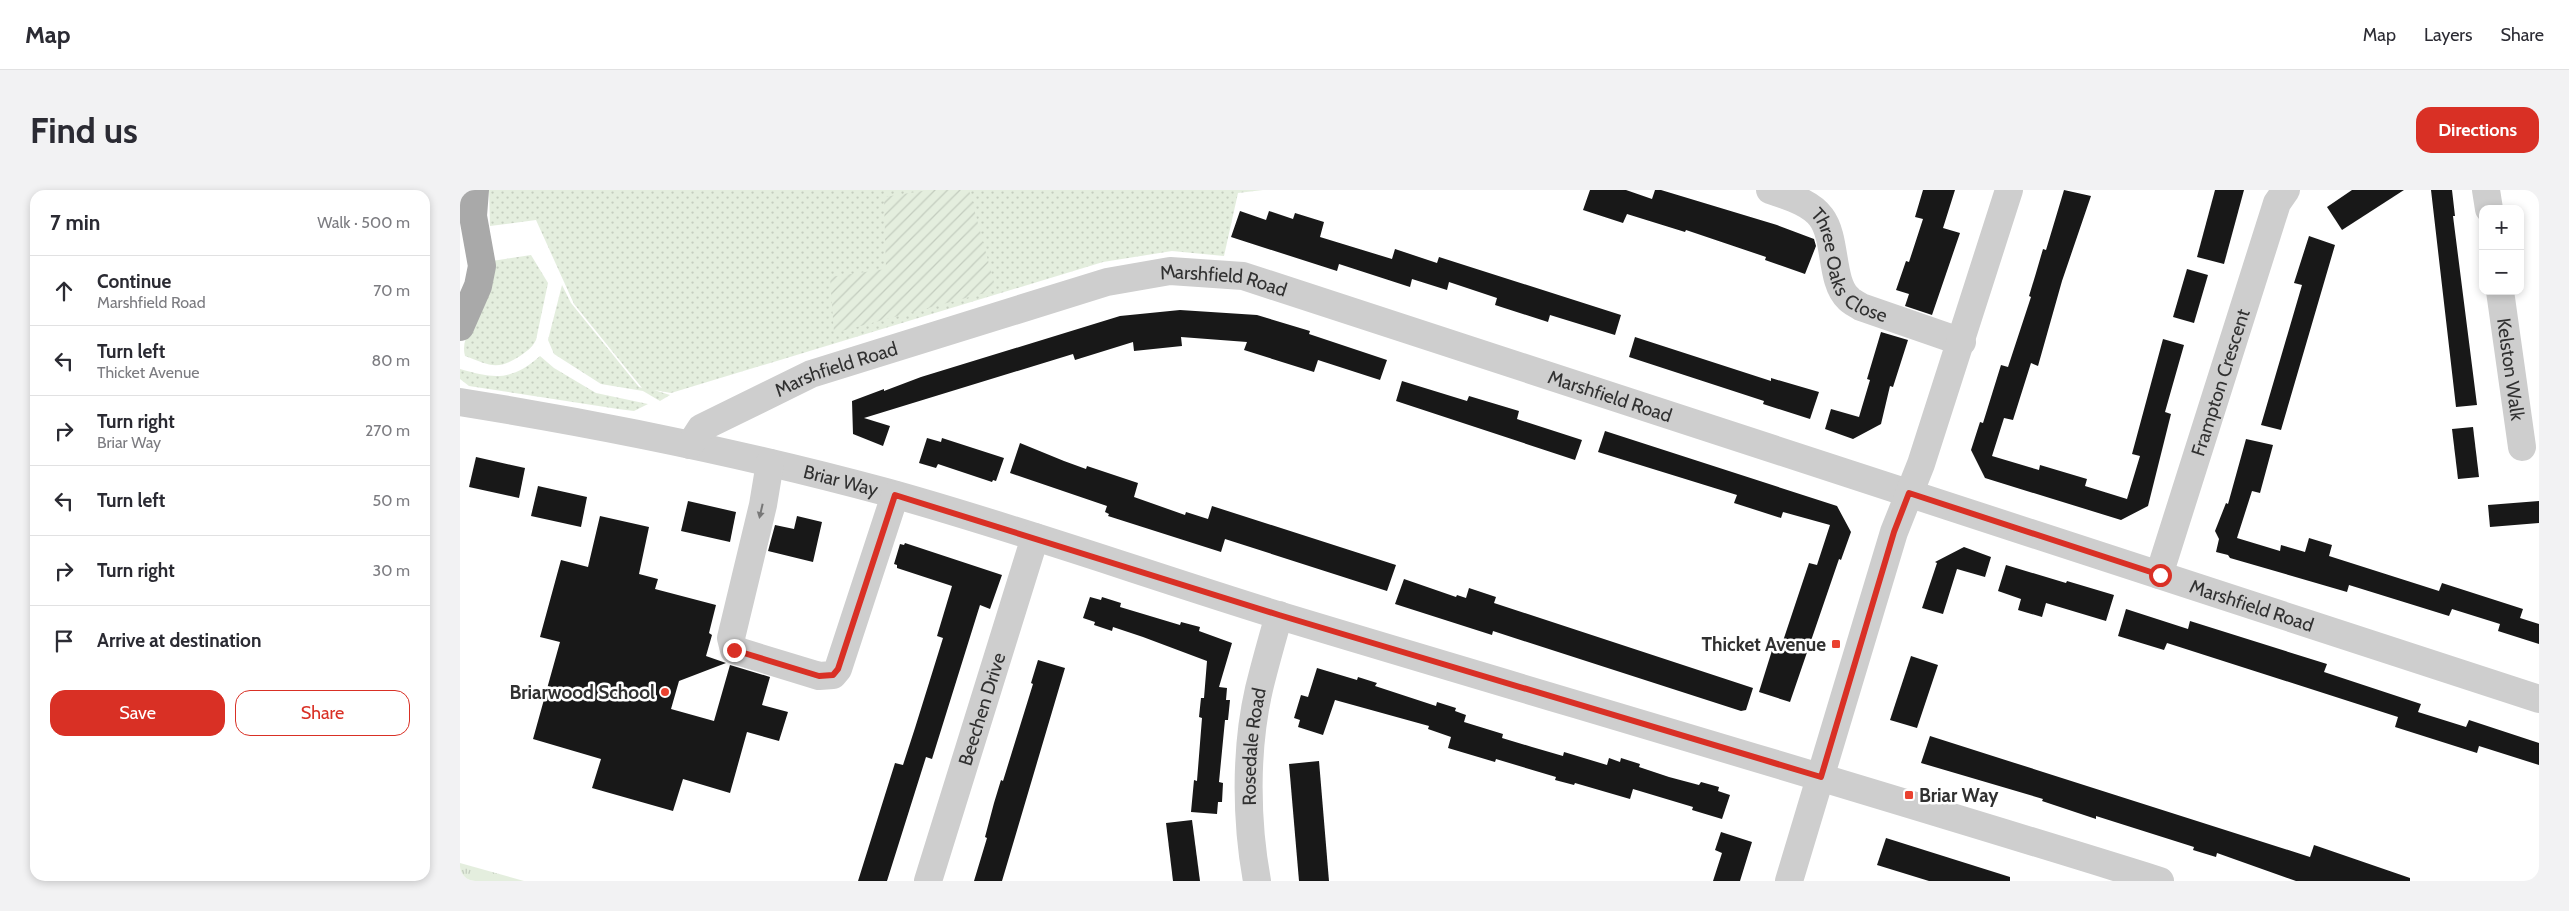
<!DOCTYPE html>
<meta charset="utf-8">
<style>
:root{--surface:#fff;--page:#f2f2f3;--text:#2b2b33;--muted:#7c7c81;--line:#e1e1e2;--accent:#d93025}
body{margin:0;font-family:Cabin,sans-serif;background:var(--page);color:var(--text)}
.controls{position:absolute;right:15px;top:15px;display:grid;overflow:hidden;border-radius:10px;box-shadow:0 2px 8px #0003}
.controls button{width:45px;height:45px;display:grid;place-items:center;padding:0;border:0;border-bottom:1px solid var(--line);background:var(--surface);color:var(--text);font:25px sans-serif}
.stop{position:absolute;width:15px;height:15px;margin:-11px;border:4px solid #d93025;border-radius:50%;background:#fff}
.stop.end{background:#d93025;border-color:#fff;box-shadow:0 1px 5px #0008}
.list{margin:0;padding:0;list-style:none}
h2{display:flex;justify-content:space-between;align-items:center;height:65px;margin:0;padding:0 20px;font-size:21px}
h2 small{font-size:16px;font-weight:400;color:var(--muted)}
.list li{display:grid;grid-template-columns:32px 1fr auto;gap:15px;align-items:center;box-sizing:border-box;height:70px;padding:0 20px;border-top:1px solid var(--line)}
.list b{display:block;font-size:19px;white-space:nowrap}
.list p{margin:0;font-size:16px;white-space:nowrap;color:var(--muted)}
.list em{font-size:16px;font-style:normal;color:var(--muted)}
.actions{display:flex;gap:10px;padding:15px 20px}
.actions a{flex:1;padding:11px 0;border:1px solid var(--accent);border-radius:15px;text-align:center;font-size:18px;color:var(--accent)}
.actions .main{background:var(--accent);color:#fff}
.icon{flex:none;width:28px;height:28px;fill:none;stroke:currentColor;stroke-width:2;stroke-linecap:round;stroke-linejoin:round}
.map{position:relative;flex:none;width:2079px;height:691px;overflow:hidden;border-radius:15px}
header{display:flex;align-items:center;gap:30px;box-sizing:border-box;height:70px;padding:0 25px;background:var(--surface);border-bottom:1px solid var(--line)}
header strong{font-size:24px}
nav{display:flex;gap:28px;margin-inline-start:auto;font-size:18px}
.intro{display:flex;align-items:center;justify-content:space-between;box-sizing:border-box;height:120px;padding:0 30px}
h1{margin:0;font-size:35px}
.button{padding:12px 22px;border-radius:15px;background:var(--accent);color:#fff;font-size:18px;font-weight:700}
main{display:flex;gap:30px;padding:0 30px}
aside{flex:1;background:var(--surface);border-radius:15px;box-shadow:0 2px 8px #0003}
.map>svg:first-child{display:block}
.grass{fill:url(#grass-dots)}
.park{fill:url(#park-tufts)}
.garden{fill:url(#garden-furrows)}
.building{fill:#181818}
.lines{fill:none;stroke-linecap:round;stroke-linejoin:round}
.minor{stroke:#cecece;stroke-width:28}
.major{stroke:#a9a9a9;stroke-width:28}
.oneway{fill:#787878}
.route{stroke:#d93025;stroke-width:6}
.poi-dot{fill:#ea4230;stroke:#fff;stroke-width:2}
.labels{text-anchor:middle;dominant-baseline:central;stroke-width:5;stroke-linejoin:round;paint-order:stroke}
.street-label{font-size:19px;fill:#313131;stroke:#fff}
.poi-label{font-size:19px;font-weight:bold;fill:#313131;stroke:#fff;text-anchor:end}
</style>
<header>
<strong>Map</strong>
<nav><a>Map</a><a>Layers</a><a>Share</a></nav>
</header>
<div class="intro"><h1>Find us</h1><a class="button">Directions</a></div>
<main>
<aside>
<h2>7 min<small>Walk · 500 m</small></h2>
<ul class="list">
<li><svg class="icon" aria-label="ahead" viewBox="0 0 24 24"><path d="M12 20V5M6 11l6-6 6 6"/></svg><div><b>Continue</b><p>Marshfield Road</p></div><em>70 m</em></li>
<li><svg class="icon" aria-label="left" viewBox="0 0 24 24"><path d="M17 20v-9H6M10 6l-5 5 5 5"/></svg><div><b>Turn left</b><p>Thicket Avenue</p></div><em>80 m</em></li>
<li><svg class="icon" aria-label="right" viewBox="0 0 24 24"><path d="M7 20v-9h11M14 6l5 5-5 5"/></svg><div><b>Turn right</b><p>Briar Way</p></div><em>270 m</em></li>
<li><svg class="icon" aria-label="left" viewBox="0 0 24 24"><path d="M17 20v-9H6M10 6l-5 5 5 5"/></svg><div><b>Turn left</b></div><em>50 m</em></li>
<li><svg class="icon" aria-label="right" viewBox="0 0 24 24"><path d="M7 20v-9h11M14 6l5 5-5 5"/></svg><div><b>Turn right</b></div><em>30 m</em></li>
<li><svg class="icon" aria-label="arrive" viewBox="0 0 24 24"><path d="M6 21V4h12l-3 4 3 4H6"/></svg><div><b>Arrive at destination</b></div></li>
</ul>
<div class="actions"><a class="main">Save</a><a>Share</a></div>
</aside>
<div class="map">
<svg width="2079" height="691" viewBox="0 0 2079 691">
<defs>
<pattern id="grass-dots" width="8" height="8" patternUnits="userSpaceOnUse" patternTransform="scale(1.25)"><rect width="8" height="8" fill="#e4eede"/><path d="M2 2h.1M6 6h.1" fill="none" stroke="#c4cdbf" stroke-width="1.8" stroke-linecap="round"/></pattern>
<pattern id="park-tufts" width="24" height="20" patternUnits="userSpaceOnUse" patternTransform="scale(1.25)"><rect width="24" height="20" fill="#e4eede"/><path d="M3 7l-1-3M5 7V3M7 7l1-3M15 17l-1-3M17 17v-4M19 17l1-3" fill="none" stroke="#c4cdbf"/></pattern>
<pattern id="garden-furrows" width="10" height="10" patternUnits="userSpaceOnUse" patternTransform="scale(1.25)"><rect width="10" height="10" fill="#e4eede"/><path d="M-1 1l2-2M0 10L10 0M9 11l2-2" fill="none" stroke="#c4cdbf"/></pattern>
</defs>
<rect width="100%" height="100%" fill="#fff"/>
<g class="grass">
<path d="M 29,0 L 803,0 L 778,3 L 764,66 L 712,61 L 643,72 L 211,203 L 194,200 L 210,205 L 200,211 L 183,201 L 141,194 L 94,164 L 88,150 L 102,95 L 111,113 L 179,197 L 182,198 L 114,114 L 76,30 L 30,36 Z"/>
<path d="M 71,65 L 88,93 L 76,150 C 72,158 67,161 60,166 C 37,181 29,175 5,166 C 0,148 15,135 20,118 C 24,103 28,87 32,71 Z"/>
<path d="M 80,166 L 94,178 L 136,203 L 188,214 L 174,221 L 158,219 L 9,196 L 0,189 L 0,179 C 34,189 52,191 80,166 Z"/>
</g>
<path class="park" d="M 0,673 L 64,691 L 0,691 Z"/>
<path class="garden" d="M 469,0 L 509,0 L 536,100 L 374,143 L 370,87 L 426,79 L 424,7 Z"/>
<g class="building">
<path d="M 1130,0 L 1166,0 L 1192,9 L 1195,0 L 1201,0 L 1317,35 L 1354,49 L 1356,56 L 1345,84 L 1305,70 L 1306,67 L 1226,40 L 1225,42 L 1167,24 L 1163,33 L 1123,20 Z"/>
<path d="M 1463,0 L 1495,0 L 1483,38 L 1500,43 L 1472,125 L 1445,116 L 1449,104 L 1436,100 L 1446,71 L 1449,72 L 1463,29 L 1455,27 Z"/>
<path d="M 1604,0 L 1631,6 L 1602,91 L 1578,176 L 1571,173 L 1553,230 L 1544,228 L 1532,266 L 1579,280 L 1580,275 L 1627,289 L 1625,296 L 1667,309 L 1680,266 L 1672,264 L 1703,149 L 1724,155 L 1705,222 L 1711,224 L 1688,316 L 1661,330 L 1525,288 L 1511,260 L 1520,232 L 1523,233 L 1541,175 L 1548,177 L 1571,107 L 1569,106 L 1576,83 L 1583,59 L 1586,60 Z"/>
<path d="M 1755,0 L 1784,0 L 1764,74 L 1737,67 Z"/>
<path d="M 1892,0 L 1944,0 L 1882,40 L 1867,17 Z"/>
<path d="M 1971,0 L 1992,0 L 1995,26 L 1993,26 L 2017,215 L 1996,217 Z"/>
<path d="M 780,21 L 806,30 L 809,21 L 833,29 L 835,23 L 864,32 L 860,47 L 932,69 L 935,59 L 977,73 L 979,67 L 1161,125 L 1155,145 L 1090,125 L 1088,132 L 1035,115 L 1037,108 L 989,92 L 987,100 L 952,89 L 950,97 L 879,74 L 877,81 L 771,47 Z"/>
<path d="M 1849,46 L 1875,55 L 1821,240 L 1801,235 L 1842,95 L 1834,93 Z"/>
<path d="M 1727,79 L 1748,85 L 1734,133 L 1713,127 Z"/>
<path d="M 720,120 L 797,125 L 850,141 L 849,144 L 927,170 L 920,190 L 858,170 L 854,182 L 784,160 L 787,152 L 721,147 L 722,156 L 674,161 L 673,152 L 615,170 L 613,164 L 404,228 L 430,236 L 423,256 L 393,244 L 392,211 L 424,199 L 424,201 L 461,187 L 660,126 Z"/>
<path d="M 1421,142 L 1448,150 L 1433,197 L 1430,196 L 1421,234 L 1393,249 L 1365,239 L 1371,219 L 1399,227 L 1410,190 L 1407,189 Z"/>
<path d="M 1175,147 L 1311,191 L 1311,188 L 1359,202 L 1350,229 L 1303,214 L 1304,211 L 1169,167 Z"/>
<path d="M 942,191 L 1007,211 L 1009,206 L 1059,221 L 1057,229 L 1122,250 L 1115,270 L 936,211 Z"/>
<path d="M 2013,237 L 2019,287 L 1998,289 L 1992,239 Z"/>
<path d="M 1145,241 L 1377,316 L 1391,342 L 1381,370 L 1379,369 L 1330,512 L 1299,502 L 1314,454 L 1321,457 L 1349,373 L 1357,375 L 1370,335 L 1323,322 L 1321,328 L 1274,313 L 1277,305 L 1138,262 Z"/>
<path d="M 467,248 L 481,252 L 482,248 L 544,268 L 536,291 L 533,290 L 532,292 L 478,274 L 476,278 L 459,273 Z"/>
<path d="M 1786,249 L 1813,255 L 1800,303 L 1792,301 L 1777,348 L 1820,361 L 1821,355 L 1845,362 L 1849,348 L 1872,355 L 1869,366 L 1979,401 L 1982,393 L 2063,419 L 2060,428 L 2079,434 L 2079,454 L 2038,441 L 2040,434 L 1992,419 L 1989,426 L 1889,395 L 1887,402 L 1770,368 L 1768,365 L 1756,362 L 1759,349 L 1755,341 L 1766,313 L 1768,314 Z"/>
<path d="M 560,253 L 604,271 L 626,279 L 627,276 L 678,293 L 674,307 L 725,325 L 726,322 L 748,329 L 752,316 L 936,375 L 927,401 L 765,349 L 761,362 L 648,326 L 649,324 L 645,322 L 647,316 L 550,283 Z"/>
<path d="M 16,267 L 65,278 L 59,308 L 9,297 Z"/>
<path d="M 78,296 L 127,307 L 121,337 L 71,326 Z"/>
<path d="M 228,311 L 276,322 L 270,352 L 221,341 Z"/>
<path d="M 2079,311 L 2079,333 L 2030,337 L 2028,315 Z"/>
<path d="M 140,326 L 189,337 L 179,384 L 198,389 L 195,399 L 256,415 L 249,443 L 252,445 L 246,466 L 266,473 L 219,491 L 211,519 L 254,531 L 270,475 L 310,487 L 302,515 L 328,522 L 319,551 L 287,542 L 270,603 L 223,589 L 213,621 L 132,598 L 141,569 L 73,549 L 100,452 L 80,447 L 101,370 L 128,377 Z"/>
<path d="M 337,326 L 362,332 L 353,372 L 308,361 L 315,335 L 334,339 Z"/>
<path d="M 445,353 L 542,385 L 530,419 L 520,415 L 472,569 L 466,567 L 427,691 L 398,691 L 435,573 L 443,575 L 455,538 L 483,448 L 477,446 L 492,396 L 437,378 L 437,375 L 434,374 L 440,354 L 444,355 Z"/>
<path d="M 1504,357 L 1531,367 L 1525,387 L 1497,379 L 1483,424 L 1462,418 L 1477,373 L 1475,372 Z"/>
<path d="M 1546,375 L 1606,393 L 1607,391 L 1654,405 L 1646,431 L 1586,413 L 1582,427 L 1558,420 L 1561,409 L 1538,401 Z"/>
<path d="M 944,389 L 996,407 L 997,405 L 1006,408 L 1009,398 L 1036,407 L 1034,413 L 1293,498 L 1286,520 L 1281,521 L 1033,441 L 1032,445 L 935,414 Z"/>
<path d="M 630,407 L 641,410 L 642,407 L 661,413 L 660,417 L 720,435 L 721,432 L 740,437 L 739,441 L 772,453 L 759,497 L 767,498 L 766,510 L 770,510 L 768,530 L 765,530 L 759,592 L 763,593 L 762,612 L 758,612 L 757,624 L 731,622 L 734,590 L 737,591 L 742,528 L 739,527 L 741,508 L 744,508 L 747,471 L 683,447 L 653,437 L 652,441 L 634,435 L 635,432 L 623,428 Z"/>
<path d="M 1666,419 L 1728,439 L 1730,431 L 1867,474 L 1864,482 L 1961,514 L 1958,522 L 2006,537 L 2009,530 L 2079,553 L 2079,575 L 2019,556 L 2017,563 L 1935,537 L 1938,527 L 1707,453 L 1704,460 L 1658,446 Z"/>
<path d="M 1451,466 L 1478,475 L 1457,538 L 1430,530 Z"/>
<path d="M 578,470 L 605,478 L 542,691 L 514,691 L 527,648 L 525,647 L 534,613 L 541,590 L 543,591 L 573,494 L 571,493 Z"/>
<path d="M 857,478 L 897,490 L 898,487 L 917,493 L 915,496 L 976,516 L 977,512 L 996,518 L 995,521 L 1006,525 L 1004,532 L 1043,544 L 1042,548 L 1072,557 L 1103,566 L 1104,562 L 1147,575 L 1149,568 L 1160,572 L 1161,568 L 1180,574 L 1179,577 L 1209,587 L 1239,595 L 1241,592 L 1259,597 L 1258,601 L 1270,605 L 1262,629 L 1232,620 L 1233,617 L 1173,599 L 1170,609 L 1115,593 L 1114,595 L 1095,590 L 1096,587 L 1036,569 L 1035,572 L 988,558 L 991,547 L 968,539 L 969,536 L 875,510 L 863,545 L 838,537 L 840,530 L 834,528 L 841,505 L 848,507 Z"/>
<path d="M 1470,546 L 1850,667 L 1854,655 L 1950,688 L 1950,691 L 1836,691 L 1757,663 L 1756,667 L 1733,660 L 1734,657 L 1636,626 L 1636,629 L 1582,611 L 1583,609 L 1461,573 Z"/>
<path d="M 859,571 L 869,691 L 839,691 L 829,574 Z"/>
<path d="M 732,630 L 740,691 L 713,691 L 706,633 Z"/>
<path d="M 1261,642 L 1292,652 L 1280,691 L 1253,691 L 1262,663 L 1255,660 Z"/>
<path d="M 1426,648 L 1550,687 L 1550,691 L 1469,691 L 1417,675 Z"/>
</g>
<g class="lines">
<g class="minor">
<path id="s1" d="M 1310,0 C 1327,6 1350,12 1361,27 C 1377,48 1370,91 1388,108 C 1391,112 1397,114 1401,117 L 1502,152"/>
<path d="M 2026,0 L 2029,19"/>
<path id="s2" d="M 2040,101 L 2062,257"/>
<path id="s3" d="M 0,212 C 143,235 286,264 426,302 C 560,339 691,386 824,427 C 1116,515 1409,600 1700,691"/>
<path id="s4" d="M 230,255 L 241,238 L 351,184 L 647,92 L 710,81 L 783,86 L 2079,509"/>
<path d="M 310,273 L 303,315 L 271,448 L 274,460 L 359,486 L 373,485 L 378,479 L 435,305"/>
<path id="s5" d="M 1699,385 L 1817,13 L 1826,0"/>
<path id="s6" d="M 468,691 L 575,347"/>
<path id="s7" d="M 797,691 C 786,631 785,560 799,499 C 805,474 812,450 819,425"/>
<path d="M 1329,691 L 1434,342 L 1461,274 L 1549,0"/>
</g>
<path class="major" d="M 0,137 L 18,96 L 22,76 L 13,26 L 15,0"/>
</g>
<defs><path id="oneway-solid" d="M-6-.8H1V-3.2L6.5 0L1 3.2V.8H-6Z" transform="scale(1.25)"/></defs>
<use class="oneway" href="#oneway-solid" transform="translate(301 321) rotate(103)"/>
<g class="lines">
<path class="route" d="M 274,460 L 359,486 L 373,485 L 378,479 L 435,305 L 819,425 L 1361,587 L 1434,342 L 1449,303 L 1700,385"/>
</g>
<g class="poi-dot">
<rect x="1371" y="449" width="10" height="10" rx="2.5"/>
<circle cx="205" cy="502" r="5"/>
<rect x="1444" y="600" width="10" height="10" rx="2.5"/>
</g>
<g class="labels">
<g class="street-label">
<text stroke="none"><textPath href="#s1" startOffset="119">Three Oaks Close</textPath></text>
<text stroke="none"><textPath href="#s4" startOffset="571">Marshfield Road</textPath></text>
<text stroke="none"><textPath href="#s2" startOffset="79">Kelston Walk</textPath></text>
<text stroke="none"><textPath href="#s4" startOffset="168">Marshfield Road</textPath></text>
<text stroke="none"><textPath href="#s5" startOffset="202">Frampton Crescent</textPath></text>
<text stroke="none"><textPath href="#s4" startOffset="976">Marshfield Road</textPath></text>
<text stroke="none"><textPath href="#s3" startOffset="389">Briar Way</textPath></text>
<text stroke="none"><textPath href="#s4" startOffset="1651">Marshfield Road</textPath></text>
<text stroke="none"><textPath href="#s6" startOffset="180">Beechen Drive</textPath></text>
<text stroke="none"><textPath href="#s7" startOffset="135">Rosedale Road</textPath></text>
</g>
<g class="poi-label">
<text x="1366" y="454">Thicket Avenue</text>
<text x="195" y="502">Briarwood School</text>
<text x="1459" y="605" text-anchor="start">Briar Way</text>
</g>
</g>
</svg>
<div class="controls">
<button>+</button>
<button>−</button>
</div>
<div class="stop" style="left:1700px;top:385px"></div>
<div class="stop end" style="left:274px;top:460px"></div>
</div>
</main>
